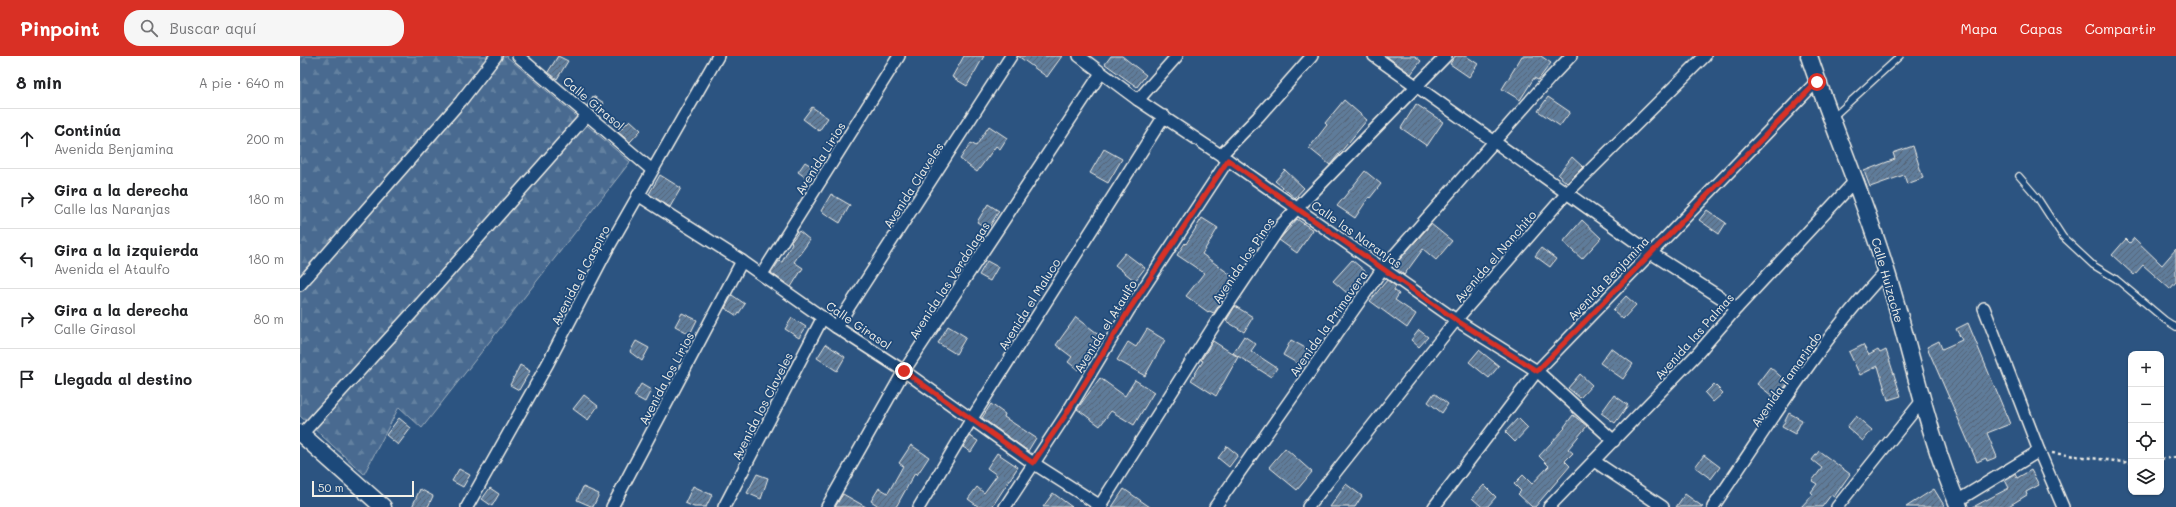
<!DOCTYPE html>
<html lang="es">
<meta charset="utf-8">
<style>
:root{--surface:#fff;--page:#f6f6f6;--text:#202124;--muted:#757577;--line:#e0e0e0;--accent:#d93025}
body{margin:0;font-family:Mali,sans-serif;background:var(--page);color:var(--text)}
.controls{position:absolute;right:12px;bottom:12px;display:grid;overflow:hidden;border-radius:8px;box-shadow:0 1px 3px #0004}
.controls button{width:36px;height:36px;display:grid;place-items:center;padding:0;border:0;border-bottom:1px solid var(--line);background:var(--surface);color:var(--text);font:20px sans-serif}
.scale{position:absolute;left:12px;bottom:10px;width:102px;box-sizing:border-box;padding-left:4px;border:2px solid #f4f1e8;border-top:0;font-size:11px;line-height:14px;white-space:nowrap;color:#f4f1e8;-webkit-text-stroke:3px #1f4a7a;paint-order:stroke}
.stop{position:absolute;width:12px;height:12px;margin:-9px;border:3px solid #d93025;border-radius:50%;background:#fff}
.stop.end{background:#d93025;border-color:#fff;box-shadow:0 1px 4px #0008}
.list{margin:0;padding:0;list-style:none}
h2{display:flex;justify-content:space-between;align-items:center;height:52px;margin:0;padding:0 16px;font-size:17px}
h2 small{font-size:13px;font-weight:400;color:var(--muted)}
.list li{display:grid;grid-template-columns:26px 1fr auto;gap:12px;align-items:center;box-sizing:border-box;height:60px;padding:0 16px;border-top:1px solid var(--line)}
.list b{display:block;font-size:15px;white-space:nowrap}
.list p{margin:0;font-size:13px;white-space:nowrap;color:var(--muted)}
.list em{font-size:13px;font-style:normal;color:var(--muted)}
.icon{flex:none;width:22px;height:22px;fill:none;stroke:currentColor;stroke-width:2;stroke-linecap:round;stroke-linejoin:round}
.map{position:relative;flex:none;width:1876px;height:451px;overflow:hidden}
header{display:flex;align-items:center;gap:24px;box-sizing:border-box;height:56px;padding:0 20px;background:var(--accent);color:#fff}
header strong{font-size:19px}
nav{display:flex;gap:22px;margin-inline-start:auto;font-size:14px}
.search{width:280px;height:36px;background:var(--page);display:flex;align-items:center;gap:10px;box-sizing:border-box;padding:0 14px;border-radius:16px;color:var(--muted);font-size:15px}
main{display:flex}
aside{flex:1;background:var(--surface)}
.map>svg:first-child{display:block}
.forest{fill:url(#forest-firs);stroke:#9eaebc}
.building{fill:url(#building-hatch);stroke:#f4f1e8}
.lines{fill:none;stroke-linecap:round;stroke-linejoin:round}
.lane-casing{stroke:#f4f1e8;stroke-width:8}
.street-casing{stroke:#f4f1e8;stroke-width:14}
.secondary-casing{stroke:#f4f1e8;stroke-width:19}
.path{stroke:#f4f1e8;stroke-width:2.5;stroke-dasharray:3 3;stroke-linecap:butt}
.lane{stroke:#1f4a7a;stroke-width:5.5}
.street{stroke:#1f4a7a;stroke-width:11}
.secondary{stroke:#1f4a7a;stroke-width:16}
.route{stroke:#d93025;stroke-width:5}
.labels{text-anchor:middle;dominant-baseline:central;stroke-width:3.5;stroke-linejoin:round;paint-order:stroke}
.street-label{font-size:12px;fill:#f4f1e8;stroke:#1f4a7a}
</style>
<header>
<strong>Pinpoint</strong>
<div class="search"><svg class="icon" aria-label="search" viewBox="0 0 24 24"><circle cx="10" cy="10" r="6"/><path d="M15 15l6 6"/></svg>Buscar aquí</div>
<nav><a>Mapa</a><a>Capas</a><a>Compartir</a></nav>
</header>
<main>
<aside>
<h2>8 min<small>A pie · 640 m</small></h2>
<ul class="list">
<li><svg class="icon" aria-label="ahead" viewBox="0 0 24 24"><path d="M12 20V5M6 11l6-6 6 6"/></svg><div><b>Continúa</b><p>Avenida Benjamina</p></div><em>200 m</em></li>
<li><svg class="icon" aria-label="right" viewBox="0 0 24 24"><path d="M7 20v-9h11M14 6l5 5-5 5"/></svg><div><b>Gira a la derecha</b><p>Calle las Naranjas</p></div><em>180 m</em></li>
<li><svg class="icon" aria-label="left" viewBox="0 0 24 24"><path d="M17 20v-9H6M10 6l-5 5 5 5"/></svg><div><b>Gira a la izquierda</b><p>Avenida el Ataulfo</p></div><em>180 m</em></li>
<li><svg class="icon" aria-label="right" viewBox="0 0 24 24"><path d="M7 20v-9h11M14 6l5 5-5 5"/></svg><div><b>Gira a la derecha</b><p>Calle Girasol</p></div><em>80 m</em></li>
<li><svg class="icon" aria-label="arrive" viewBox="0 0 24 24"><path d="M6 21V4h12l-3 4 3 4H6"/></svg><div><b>Llegada al destino</b></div></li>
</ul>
</aside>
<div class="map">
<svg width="1876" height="451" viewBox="0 0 1876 451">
<defs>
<pattern id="forest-firs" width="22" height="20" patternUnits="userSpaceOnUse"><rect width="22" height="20" fill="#496b90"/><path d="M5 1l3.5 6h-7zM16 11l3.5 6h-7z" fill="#6481a0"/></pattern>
<pattern id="building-hatch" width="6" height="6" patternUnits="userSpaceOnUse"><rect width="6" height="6" fill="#5e7b9a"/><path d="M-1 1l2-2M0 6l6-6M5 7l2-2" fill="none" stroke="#556474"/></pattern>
</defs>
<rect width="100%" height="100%" fill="#2c5481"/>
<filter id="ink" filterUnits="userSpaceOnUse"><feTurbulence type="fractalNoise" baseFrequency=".025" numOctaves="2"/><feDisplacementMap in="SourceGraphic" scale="8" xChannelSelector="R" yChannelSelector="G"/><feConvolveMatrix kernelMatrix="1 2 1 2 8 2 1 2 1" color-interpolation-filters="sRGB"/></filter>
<g filter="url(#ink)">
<path class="forest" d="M 0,0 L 206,0 L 330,106 L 122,372 L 99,351 L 64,418 L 0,360 Z"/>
<g class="building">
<path d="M 258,0 L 268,5 L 257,23 L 248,16 Z"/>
<path d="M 664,0 L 684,0 L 667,30 L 652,21 Z"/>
<path d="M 718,0 L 762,0 L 747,21 Z"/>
<path d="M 811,0 L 822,0 L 846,19 L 837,31 L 805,8 Z"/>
<path d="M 1086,0 L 1115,0 L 1121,5 L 1111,18 Z"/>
<path d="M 1155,0 L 1166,0 L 1178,8 L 1169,21 L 1150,8 Z"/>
<path d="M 1222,0 L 1241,0 L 1251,7 L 1238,24 L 1234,22 L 1220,44 L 1202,33 Z"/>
<path d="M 293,40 L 304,47 L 297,58 L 287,50 Z"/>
<path d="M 1248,41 L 1270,56 L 1260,70 L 1238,55 Z"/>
<path d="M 1044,44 L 1067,64 L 1030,109 L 1009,92 L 1027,69 L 1025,67 Z"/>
<path d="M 1116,48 L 1143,66 L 1127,90 L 1101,72 Z"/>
<path d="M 512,51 L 528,62 L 519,75 L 503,63 Z"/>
<path d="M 330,64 L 341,74 L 330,86 L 318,76 Z"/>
<path d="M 689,70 L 707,82 L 700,93 L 696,90 L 677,116 L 660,103 L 671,87 L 676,90 Z"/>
<path d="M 1613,90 L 1623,122 L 1607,128 L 1604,119 L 1570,131 L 1564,115 L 1595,103 L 1593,97 Z"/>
<path d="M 804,93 L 822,103 L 808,127 L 790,117 Z"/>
<path d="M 1272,101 L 1283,111 L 1267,127 L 1258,119 Z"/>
<path d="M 505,106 L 516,113 L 509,124 L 498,116 Z"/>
<path d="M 985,114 L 1004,132 L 995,142 L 975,125 Z"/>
<path d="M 1065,115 L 1081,128 L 1070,142 L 1069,141 L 1055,162 L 1037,150 Z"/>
<path d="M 360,119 L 381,132 L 370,151 L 349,138 Z"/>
<path d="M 531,138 L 550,149 L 540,167 L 521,155 Z"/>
<path d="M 688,148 L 699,155 L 688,173 L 677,166 Z"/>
<path d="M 1407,154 L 1426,167 L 1419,178 L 1399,164 Z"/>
<path d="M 902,162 L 918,172 L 902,198 L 935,222 L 921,242 L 923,243 L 914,257 L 909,255 L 908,256 L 886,240 L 904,217 L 877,199 L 885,187 L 886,188 Z"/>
<path d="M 997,163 L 1013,174 L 997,197 L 979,184 Z"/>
<path d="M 1282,164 L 1301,182 L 1282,203 L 1263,186 Z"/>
<path d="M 1131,168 L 1152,185 L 1136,204 L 1123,193 L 1104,219 L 1094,210 Z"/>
<path d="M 499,175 L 510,184 L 494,206 L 503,212 L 491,231 L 471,217 L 479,205 L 482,206 L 492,187 L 491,186 Z"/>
<path d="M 1834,182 L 1862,209 L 1876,193 L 1876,226 L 1870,233 L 1843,209 L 1834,219 L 1812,199 L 1826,183 L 1830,187 Z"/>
<path d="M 1241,192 L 1256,203 L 1250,211 L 1235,200 Z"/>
<path d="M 825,197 L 845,212 L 835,225 L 815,209 Z"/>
<path d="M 1052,204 L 1066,216 L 1047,237 L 1033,225 Z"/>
<path d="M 687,205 L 698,211 L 690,225 L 679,219 Z"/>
<path d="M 1087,224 L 1096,230 L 1094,234 L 1099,238 L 1095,244 L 1116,258 L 1107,272 L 1070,245 Z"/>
<path d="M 432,239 L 445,248 L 437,260 L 425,252 Z"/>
<path d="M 1326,240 L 1336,249 L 1323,263 L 1313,254 Z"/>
<path d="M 935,250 L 953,261 L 944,276 L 926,265 Z"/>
<path d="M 382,257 L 397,264 L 390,278 L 375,270 Z"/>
<path d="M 776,261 L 801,280 L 789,296 L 791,298 L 778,314 L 768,306 L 772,301 L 756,289 Z"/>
<path d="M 492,262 L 506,271 L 499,282 L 485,273 Z"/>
<path d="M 1668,267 L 1710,368 L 1687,377 L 1697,401 L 1687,405 L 1686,402 L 1677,406 L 1627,291 L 1639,285 L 1642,293 L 1662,284 L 1656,273 Z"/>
<path d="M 648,270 L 666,281 L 656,298 L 638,287 Z"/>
<path d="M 847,273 L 865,284 L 845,320 L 817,304 L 828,286 L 836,291 Z"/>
<path d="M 1119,274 L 1128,281 L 1119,291 L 1111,284 Z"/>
<path d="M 944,280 L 956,288 L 951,295 L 977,312 L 971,321 L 933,297 Z"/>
<path d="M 991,284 L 1011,295 L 1002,310 L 983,299 Z"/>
<path d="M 336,285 L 349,292 L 342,305 L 330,296 Z"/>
<path d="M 913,285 L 938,301 L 916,340 L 891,324 L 903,305 L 901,304 Z"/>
<path d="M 526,288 L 545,301 L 537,315 L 517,302 Z"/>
<path d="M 1563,289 L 1569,299 L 1578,294 L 1580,297 L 1586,294 L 1601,340 L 1588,344 L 1578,310 L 1560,319 L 1549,296 Z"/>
<path d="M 1311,292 L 1333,308 L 1323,323 L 1300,307 Z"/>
<path d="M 1179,294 L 1199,310 L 1189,322 L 1169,306 Z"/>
<path d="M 220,309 L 230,315 L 219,334 L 210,329 Z"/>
<path d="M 1470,311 L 1488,327 L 1476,343 L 1457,328 Z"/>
<path d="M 1280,318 L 1292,329 L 1280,342 L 1268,332 Z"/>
<path d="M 800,322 L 825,340 L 835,324 L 854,336 L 834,369 L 811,355 L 800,370 L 777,353 Z"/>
<path d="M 341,328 L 351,334 L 345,346 L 334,340 Z"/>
<path d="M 1414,328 L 1423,337 L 1413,346 L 1405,337 Z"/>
<path d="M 1134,337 L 1148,348 L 1142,357 L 1128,346 Z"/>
<path d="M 284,339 L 298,350 L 288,364 L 273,353 Z"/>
<path d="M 1314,339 L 1328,349 L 1315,367 L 1301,357 Z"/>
<path d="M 691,348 L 705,358 L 704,361 L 736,382 L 728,395 L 682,362 Z"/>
<path d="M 1489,357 L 1502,364 L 1495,378 L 1482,371 Z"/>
<path d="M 1273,359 L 1287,370 L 1268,393 L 1273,397 L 1265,405 L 1270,410 L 1235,451 L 1232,451 L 1218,438 L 1221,435 L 1214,428 L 1223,419 L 1232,428 L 1249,410 L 1239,400 L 1265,372 L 1264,371 Z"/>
<path d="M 1556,360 L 1572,374 L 1563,385 L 1547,371 Z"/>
<path d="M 99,362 L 111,372 L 98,389 L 86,379 Z"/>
<path d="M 1218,362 L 1228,372 L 1215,386 L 1205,376 Z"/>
<path d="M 670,380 L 678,385 L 671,396 L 663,391 Z"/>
<path d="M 611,389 L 629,401 L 617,419 L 615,417 L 596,451 L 580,451 L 571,445 L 579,432 L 588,437 L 603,410 L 599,407 Z"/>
<path d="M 927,390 L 938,399 L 929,411 L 918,402 Z"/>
<path d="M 985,392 L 1012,416 L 997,434 L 969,411 Z"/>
<path d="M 1519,395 L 1550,418 L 1534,441 L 1531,439 L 1522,451 L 1501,451 L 1513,438 L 1511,436 L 1517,428 L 1512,425 L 1522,412 L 1512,404 Z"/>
<path d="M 697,397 L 718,411 L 692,451 L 679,451 L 668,443 L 677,431 L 684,437 L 697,419 L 687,412 Z"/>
<path d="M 1404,399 L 1420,411 L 1411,423 L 1395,411 Z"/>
<path d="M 159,413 L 170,419 L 163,431 L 152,425 Z"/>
<path d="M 1731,414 L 1739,429 L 1726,436 L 1727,439 L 1707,451 L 1673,451 L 1709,432 L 1705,424 L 1715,418 L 1717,422 Z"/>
<path d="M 457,418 L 468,422 L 461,443 L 447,437 Z"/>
<path d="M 1046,428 L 1062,440 L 1055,451 L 1030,451 Z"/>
<path d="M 1184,429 L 1196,441 L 1187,451 L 1182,451 L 1172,442 Z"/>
<path d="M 393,430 L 412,439 L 406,451 L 394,451 L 385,447 Z"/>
<path d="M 283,431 L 299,438 L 293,451 L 277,444 Z"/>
<path d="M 190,432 L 199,438 L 192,450 L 182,443 Z"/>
<path d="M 120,433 L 133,440 L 128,451 L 112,451 Z"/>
<path d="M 824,433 L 850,451 L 812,451 Z"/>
<path d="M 1634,433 L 1645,451 L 1606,451 Z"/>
<path d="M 753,437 L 772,451 L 743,451 Z"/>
<path d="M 543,438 L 566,451 L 535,451 Z"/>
<path d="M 1385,438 L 1403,451 L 1376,451 Z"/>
</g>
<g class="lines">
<g class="lane-casing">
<g id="lane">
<path d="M 1532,62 L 1600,0"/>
<path d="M 1719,120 L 1737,141 L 1763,181 L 1793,209 L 1816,223 L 1865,264 L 1876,271"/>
</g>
</g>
<g class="street-casing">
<g id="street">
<path d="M 218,0 L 352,114"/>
<path d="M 779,0 L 838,44 L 928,104 L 1156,264 L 1237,315 L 1314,385"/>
<path d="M 1074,0 L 1351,197 L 1437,252"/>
<path d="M 838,44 L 877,0"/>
<path d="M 921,99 L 958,61 L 1012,0"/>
<path d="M 338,139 L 442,205 L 536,271 L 604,315 L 733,407 L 802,451"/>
<path d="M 462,218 L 599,0"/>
<path d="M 0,229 L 161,45 L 196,0"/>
<path d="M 1684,252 L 1739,395 L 1763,451"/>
<path d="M 536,271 L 711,0"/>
<path d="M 2,378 L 113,256 L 288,58"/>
<path d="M 1294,405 L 1363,451"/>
<path d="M 1657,445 L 1739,395"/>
<path d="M 167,451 L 248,307 L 307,194 L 418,0"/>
<path d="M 312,451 L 442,205"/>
<path d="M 424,451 L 523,261"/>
<path d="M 527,451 L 604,315 L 801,17"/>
<path d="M 619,451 L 671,364 L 864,60"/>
<path d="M 705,451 L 765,360 L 829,254 L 928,104"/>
<path d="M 799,451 L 915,268 L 982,168 L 1146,0"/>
<path d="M 915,451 L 1083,212 L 1251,21 L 1271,0"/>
<path d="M 1008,451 L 1156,264 L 1267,137 L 1405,0"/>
<path d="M 1134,451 L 1237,315 L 1517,25"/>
<path d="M 1249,451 L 1398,297 L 1437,252 L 1556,124"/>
<path d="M 1413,451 C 1468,371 1519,285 1586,215"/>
<path d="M 1537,451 L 1621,346"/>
</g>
</g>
<g class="secondary-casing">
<g id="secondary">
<path d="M 1509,0 C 1533,72 1564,141 1586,214 C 1611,293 1626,375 1659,451"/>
<path d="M 0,377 L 83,451"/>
</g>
</g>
<g class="path">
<path d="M 1752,397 L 1831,407"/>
<path d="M 1861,403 L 1876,401"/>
</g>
<use href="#lane" class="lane"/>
<use href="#street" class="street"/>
<use href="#secondary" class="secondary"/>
</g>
</g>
<g class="lines" filter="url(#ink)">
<path class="route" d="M 604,315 L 733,407 L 765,360 L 829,254 L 928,104 L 1156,264 L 1237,315 L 1517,26"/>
</g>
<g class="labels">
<g class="street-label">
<text transform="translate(294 47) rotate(40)">Calle Girasol</text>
<text transform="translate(520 102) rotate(-58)">Avenida Lirios</text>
<text transform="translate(613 129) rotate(-57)">Avenida Claveles</text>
<text transform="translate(1057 178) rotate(35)">Calle las Naranjas</text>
<text transform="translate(1195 200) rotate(-49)">Avenida el Nanchito</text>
<text transform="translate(943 204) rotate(-56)">Avenida los Pinos</text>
<text transform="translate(280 219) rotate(-62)">Avenida el Caspiro</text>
<text transform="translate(1308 222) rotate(-46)">Avenida Benjamina</text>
<text transform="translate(649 224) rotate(-57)">Avenida las Verdolagas</text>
<text transform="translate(1588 224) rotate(74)">Calle Huizache</text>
<text transform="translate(729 248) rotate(-58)">Avenida el Maluco</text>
<text transform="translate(1028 267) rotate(-55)">Avenida la Primavera</text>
<text transform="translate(559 269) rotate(34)">Calle Girasol</text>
<text transform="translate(805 270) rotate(-58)">Avenida el Ataulfo</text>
<text transform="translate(1394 280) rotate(-48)">Avenida las Palmas</text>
<text transform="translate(366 322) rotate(-62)">Avenida los Lirios</text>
<text transform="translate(1486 323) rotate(-55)">Avenida Tamarindo</text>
<text transform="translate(462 350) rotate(-63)">Avenida los Claveles</text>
</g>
</g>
</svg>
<div class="controls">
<button>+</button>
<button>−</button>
<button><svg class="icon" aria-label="locate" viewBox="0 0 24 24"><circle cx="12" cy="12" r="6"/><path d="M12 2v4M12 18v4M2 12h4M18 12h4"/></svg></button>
<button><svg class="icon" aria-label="layers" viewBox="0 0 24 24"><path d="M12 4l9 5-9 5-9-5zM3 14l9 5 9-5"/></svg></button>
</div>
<div class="scale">50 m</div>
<div class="stop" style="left:1517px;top:26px"></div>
<div class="stop end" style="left:604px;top:315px"></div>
</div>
</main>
